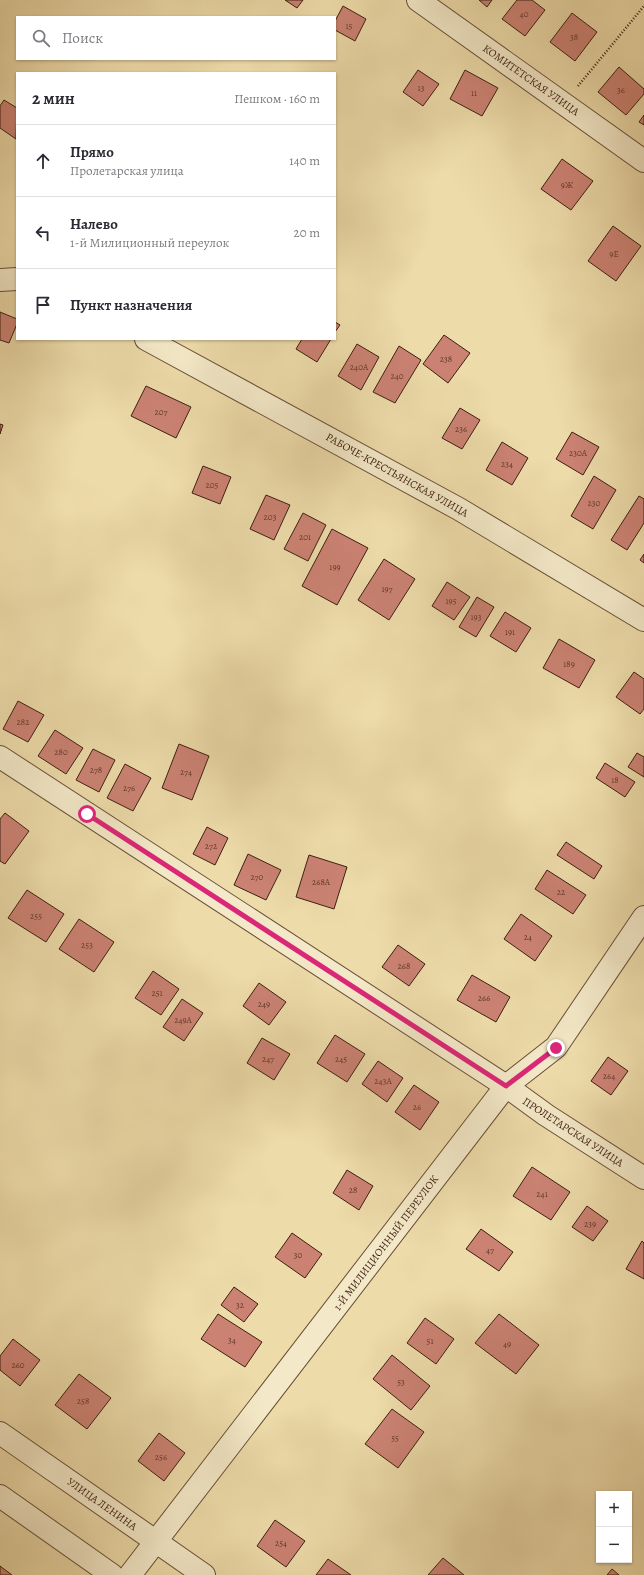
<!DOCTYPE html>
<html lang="ru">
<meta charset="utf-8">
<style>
:root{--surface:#fff;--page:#f7f7f7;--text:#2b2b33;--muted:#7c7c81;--line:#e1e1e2}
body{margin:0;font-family:Alegreya,serif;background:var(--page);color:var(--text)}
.controls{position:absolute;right:12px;bottom:12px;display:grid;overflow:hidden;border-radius:0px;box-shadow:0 1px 3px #0004}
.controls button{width:36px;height:36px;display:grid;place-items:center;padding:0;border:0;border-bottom:1px solid var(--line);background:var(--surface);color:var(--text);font:20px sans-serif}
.stop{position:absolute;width:12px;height:12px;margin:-9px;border:3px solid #db2777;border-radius:50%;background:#fff}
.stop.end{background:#db2777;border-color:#fff;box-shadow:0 1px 4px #0008}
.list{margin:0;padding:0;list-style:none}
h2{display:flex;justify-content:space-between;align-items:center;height:52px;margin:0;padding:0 16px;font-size:17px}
h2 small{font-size:13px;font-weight:400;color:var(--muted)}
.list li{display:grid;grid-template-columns:26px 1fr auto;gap:12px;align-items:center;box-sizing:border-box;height:72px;padding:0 16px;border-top:1px solid var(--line)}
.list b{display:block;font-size:15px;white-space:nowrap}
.list p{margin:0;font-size:13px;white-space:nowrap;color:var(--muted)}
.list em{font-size:13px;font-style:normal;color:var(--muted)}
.icon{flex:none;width:22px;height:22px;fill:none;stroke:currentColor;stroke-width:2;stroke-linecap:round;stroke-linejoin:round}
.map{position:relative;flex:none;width:644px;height:1575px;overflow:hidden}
.search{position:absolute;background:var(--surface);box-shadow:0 1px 3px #0004;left:16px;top:16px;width:320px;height:44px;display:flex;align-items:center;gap:10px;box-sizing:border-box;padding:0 14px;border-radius:0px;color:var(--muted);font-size:15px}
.panel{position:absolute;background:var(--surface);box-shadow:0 1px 3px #0004;left:16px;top:72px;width:320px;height:268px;border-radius:0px}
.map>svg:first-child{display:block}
.building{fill:#cb8273;stroke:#3d1f10}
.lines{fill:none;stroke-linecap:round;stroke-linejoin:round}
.minor-casing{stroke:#694e36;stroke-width:24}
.path{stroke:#3d1f10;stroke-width:2.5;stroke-dasharray:1 2;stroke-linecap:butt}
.minor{stroke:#f3e8c7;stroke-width:22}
.route{stroke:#db2777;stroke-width:5}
.labels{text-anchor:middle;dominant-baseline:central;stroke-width:3;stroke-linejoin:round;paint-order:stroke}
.number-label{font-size:9px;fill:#603829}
.street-label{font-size:11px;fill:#3d1f10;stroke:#f3e8c7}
</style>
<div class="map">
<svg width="644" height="1575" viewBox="0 0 644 1575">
<rect width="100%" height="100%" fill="#eddba9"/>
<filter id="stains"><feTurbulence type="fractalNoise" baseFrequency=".005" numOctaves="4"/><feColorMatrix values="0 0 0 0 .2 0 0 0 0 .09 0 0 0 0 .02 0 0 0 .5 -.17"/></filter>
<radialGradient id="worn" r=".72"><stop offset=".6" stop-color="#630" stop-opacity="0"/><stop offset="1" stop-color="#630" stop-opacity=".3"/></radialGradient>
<g class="building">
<path d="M 285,0 L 303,0 L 297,8 Z"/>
<path d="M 479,0 L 492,0 L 487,7 Z"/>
<path d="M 517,0 L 532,0 L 545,10 L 525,36 L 502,19 Z"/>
<path d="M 343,6 L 366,19 L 355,41 L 335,30 L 335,21 Z"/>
<path d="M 572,13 L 597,32 L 575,61 L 550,42 Z"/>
<path d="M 619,67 L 644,89 L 644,94 L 626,115 L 598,92 Z"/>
<path d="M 418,70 L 439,84 L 423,106 L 403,92 Z"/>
<path d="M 465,70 L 498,88 L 482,116 L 450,99 Z"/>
<path d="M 4,100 L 17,108 L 16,139 L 0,128 L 0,106 Z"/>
<path d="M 644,115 L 644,125 L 639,122 Z"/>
<path d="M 562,159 L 593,181 L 571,210 L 541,189 Z"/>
<path d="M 613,226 L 641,246 L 616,281 L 588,261 Z"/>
<path d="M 0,312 L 17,319 L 17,324 L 9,343 L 0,340 Z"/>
<path d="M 335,322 L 340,325 L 335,332 Z"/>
<path d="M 444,335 L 470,353 L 448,383 L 423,364 Z"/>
<path d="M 302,339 L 331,339 L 317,362 L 296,349 Z"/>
<path d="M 357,344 L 379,357 L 361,390 L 338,376 Z"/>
<path d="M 399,346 L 421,360 L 395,403 L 373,392 Z"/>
<path d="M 146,386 L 191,407 L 176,438 L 131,416 Z"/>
<path d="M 460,408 L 480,420 L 462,449 L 442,438 Z"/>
<path d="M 0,424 L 3,425 L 0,434 Z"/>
<path d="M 572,432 L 599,447 L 583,475 L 556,459 Z"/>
<path d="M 502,442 L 528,458 L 512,485 L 486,470 Z"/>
<path d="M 203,466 L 231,477 L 220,504 L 192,493 Z"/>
<path d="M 594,476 L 616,490 L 593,529 L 571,516 Z"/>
<path d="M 266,495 L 290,505 L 274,540 L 250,529 Z"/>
<path d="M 639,496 L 644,499 L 644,523 L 627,550 L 611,540 Z"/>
<path d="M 303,513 L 326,525 L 308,561 L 284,549 Z"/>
<path d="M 332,529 L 368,548 L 337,605 L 302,586 Z"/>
<path d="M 644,554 L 644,563 L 640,560 Z"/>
<path d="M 384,559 L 415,579 L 389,620 L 358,600 Z"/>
<path d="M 447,582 L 470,597 L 454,620 L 432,606 Z"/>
<path d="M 477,597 L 494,607 L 476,637 L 459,627 Z"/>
<path d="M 505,612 L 531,628 L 516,652 L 490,636 Z"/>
<path d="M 559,639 L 595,660 L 579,688 L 543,668 Z"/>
<path d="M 634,672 L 644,679 L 644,709 L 640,714 L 616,697 Z"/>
<path d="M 18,701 L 44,715 L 28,742 L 3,729 Z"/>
<path d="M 55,730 L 83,748 L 66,774 L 38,756 Z"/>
<path d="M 179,744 L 209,756 L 192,800 L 162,788 Z"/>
<path d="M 93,749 L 115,760 L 99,792 L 76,780 Z"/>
<path d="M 637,753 L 644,757 L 644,777 L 628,767 Z"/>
<path d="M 605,763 L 635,782 L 625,797 L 596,778 Z"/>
<path d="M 125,764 L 151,778 L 133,811 L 107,798 Z"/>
<path d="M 5,813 L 29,831 L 5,864 L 0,861 L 0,819 Z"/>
<path d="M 207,827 L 228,838 L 215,865 L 193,854 Z"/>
<path d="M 566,842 L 602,866 L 594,879 L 557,855 Z"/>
<path d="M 248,854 L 281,870 L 266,900 L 234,885 Z"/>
<path d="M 309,855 L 347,867 L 334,909 L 296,897 Z"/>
<path d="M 547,870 L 586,895 L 573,914 L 535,889 Z"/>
<path d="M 27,890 L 64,914 L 46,942 L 8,918 Z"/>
<path d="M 521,914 L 552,936 L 535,961 L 504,939 Z"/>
<path d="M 79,919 L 114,942 L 94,972 L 59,949 Z"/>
<path d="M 398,945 L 425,964 L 409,986 L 382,967 Z"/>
<path d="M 153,971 L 179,989 L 161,1015 L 135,998 Z"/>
<path d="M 472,975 L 510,997 L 496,1022 L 457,1000 Z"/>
<path d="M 259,983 L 286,1002 L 269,1025 L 243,1006 Z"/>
<path d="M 182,999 L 203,1013 L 184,1041 L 163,1027 Z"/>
<path d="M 335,1035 L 365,1054 L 347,1082 L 317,1063 Z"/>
<path d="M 262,1038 L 290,1054 L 274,1080 L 247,1063 Z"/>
<path d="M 608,1057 L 628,1071 L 611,1095 L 591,1081 Z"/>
<path d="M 378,1061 L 403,1078 L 387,1102 L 362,1084 Z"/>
<path d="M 414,1085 L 439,1102 L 420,1130 L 395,1112 Z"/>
<path d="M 532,1167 L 570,1192 L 551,1220 L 513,1196 Z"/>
<path d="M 347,1170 L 373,1186 L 359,1210 L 333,1193 Z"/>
<path d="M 587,1206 L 608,1221 L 593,1241 L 572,1227 Z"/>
<path d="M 481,1229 L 513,1252 L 499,1271 L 466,1249 Z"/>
<path d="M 292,1233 L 322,1254 L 305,1278 L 275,1257 Z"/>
<path d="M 642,1241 L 644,1243 L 644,1279 L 626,1269 Z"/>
<path d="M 234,1287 L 258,1304 L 244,1322 L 221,1305 Z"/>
<path d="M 218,1314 L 262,1342 L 245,1367 L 201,1339 Z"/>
<path d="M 499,1314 L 539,1345 L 516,1374 L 475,1343 Z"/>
<path d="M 425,1318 L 454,1339 L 436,1364 L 407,1343 Z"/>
<path d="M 13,1339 L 40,1360 L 20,1386 L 0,1370 L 0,1356 Z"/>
<path d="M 392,1355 L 430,1386 L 411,1410 L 373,1379 Z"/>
<path d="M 79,1374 L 111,1398 L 87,1429 L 55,1405 Z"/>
<path d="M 392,1409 L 424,1432 L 398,1468 L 365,1444 Z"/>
<path d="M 159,1433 L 185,1453 L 164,1481 L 138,1461 Z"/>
<path d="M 275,1520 L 305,1541 L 286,1567 L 257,1546 Z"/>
<path d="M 443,1558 L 464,1575 L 428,1575 Z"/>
<path d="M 328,1559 L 351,1575 L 316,1575 Z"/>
<path d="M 0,1566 L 12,1575 L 0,1575 Z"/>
<path d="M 612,1569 L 619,1575 L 607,1575 Z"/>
</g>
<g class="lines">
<g class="minor-casing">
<g id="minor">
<path d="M 418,0 L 644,161"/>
<path d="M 0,280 L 17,279"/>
<path d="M 146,339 L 459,509 L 644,620"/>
<path d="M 0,757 L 506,1086 L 546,1115 L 644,1178"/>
<path d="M 0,1433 L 204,1575"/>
<path d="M 0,1496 L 112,1575"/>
<path d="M 130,1575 L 506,1086 L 556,1047 L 644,917"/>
</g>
</g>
<path class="path" d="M 578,86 L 644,6"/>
<use href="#minor" class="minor"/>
</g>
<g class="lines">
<path class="route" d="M 87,814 L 506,1086 L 556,1048"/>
</g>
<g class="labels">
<g class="number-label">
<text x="524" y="14">40</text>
<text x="349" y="26">15</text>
<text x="574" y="37">38</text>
<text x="421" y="88">13</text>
<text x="621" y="90">36</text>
<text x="474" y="93">11</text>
<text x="567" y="185">9Ж</text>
<text x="614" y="254">9Е</text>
<text x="446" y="359">238</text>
<text x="359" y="367">240А</text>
<text x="397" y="376">240</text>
<text x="161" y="412">207</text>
<text x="461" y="429">236</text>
<text x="578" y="453">230А</text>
<text x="507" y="464">234</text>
<text x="212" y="485">205</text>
<text x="594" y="503">230</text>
<text x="270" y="517">203</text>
<text x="305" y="537">201</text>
<text x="335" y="567">199</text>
<text x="387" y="589">197</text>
<text x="451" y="601">195</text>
<text x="476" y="617">193</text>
<text x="510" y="632">191</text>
<text x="569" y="664">189</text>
<text x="23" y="722">282</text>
<text x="61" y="752">280</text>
<text x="96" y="770">278</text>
<text x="186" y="772">274</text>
<text x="615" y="780">18</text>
<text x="129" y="788">276</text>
<text x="211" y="846">272</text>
<text x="257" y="877">270</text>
<text x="321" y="882">268А</text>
<text x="561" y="892">22</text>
<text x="36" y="916">255</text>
<text x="528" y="937">24</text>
<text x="87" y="945">253</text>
<text x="404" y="966">268</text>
<text x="157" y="993">251</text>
<text x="484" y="998">266</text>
<text x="264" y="1004">249</text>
<text x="183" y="1020">249А</text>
<text x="268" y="1059">247</text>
<text x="341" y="1059">245</text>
<text x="609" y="1076">264</text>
<text x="383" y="1081">243А</text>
<text x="417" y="1107">26</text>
<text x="353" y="1190">28</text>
<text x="542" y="1194">241</text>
<text x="590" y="1224">239</text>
<text x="490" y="1250">47</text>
<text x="298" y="1255">30</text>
<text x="240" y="1305">32</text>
<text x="232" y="1340">34</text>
<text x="430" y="1341">51</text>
<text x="507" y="1344">49</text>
<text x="18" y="1365">260</text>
<text x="401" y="1382">53</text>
<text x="83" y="1401">258</text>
<text x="395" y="1438">55</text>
<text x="161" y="1457">256</text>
<text x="281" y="1543">254</text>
</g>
<g class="street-label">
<text transform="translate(531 80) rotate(35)">КОМИТЕТСКАЯ УЛИЦА</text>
<text transform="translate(397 475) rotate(29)">РАБОЧЕ-КРЕСТЬЯНСКАЯ УЛИЦА</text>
<text transform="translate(573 1132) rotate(33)">ПРОЛЕТАРСКАЯ УЛИЦА</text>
<text transform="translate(386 1243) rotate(-53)">1-Й МИЛИЦИОННЫЙ ПЕРЕУЛОК</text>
<text transform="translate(102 1504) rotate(35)">УЛИЦА ЛЕНИНА</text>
</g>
</g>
<rect width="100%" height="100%" filter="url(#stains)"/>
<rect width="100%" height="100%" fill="url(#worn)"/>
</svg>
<div class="controls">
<button>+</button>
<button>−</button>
</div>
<div class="stop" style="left:87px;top:814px"></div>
<div class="stop end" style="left:556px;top:1048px"></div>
<div class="search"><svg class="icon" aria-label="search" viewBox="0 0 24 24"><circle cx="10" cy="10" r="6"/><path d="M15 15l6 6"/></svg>Поиск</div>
<section class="panel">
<h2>2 мин<small>Пешком · 160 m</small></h2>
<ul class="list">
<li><svg class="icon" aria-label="ahead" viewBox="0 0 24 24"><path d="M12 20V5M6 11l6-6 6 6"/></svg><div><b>Прямо</b><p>Пролетарская улица</p></div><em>140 m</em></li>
<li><svg class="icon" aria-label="left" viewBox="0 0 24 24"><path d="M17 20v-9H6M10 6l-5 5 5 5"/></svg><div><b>Налево</b><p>1-й Милиционный переулок</p></div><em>20 m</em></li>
<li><svg class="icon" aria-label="arrive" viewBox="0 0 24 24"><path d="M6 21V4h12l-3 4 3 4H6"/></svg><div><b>Пункт назначения</b></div></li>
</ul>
</section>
</div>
